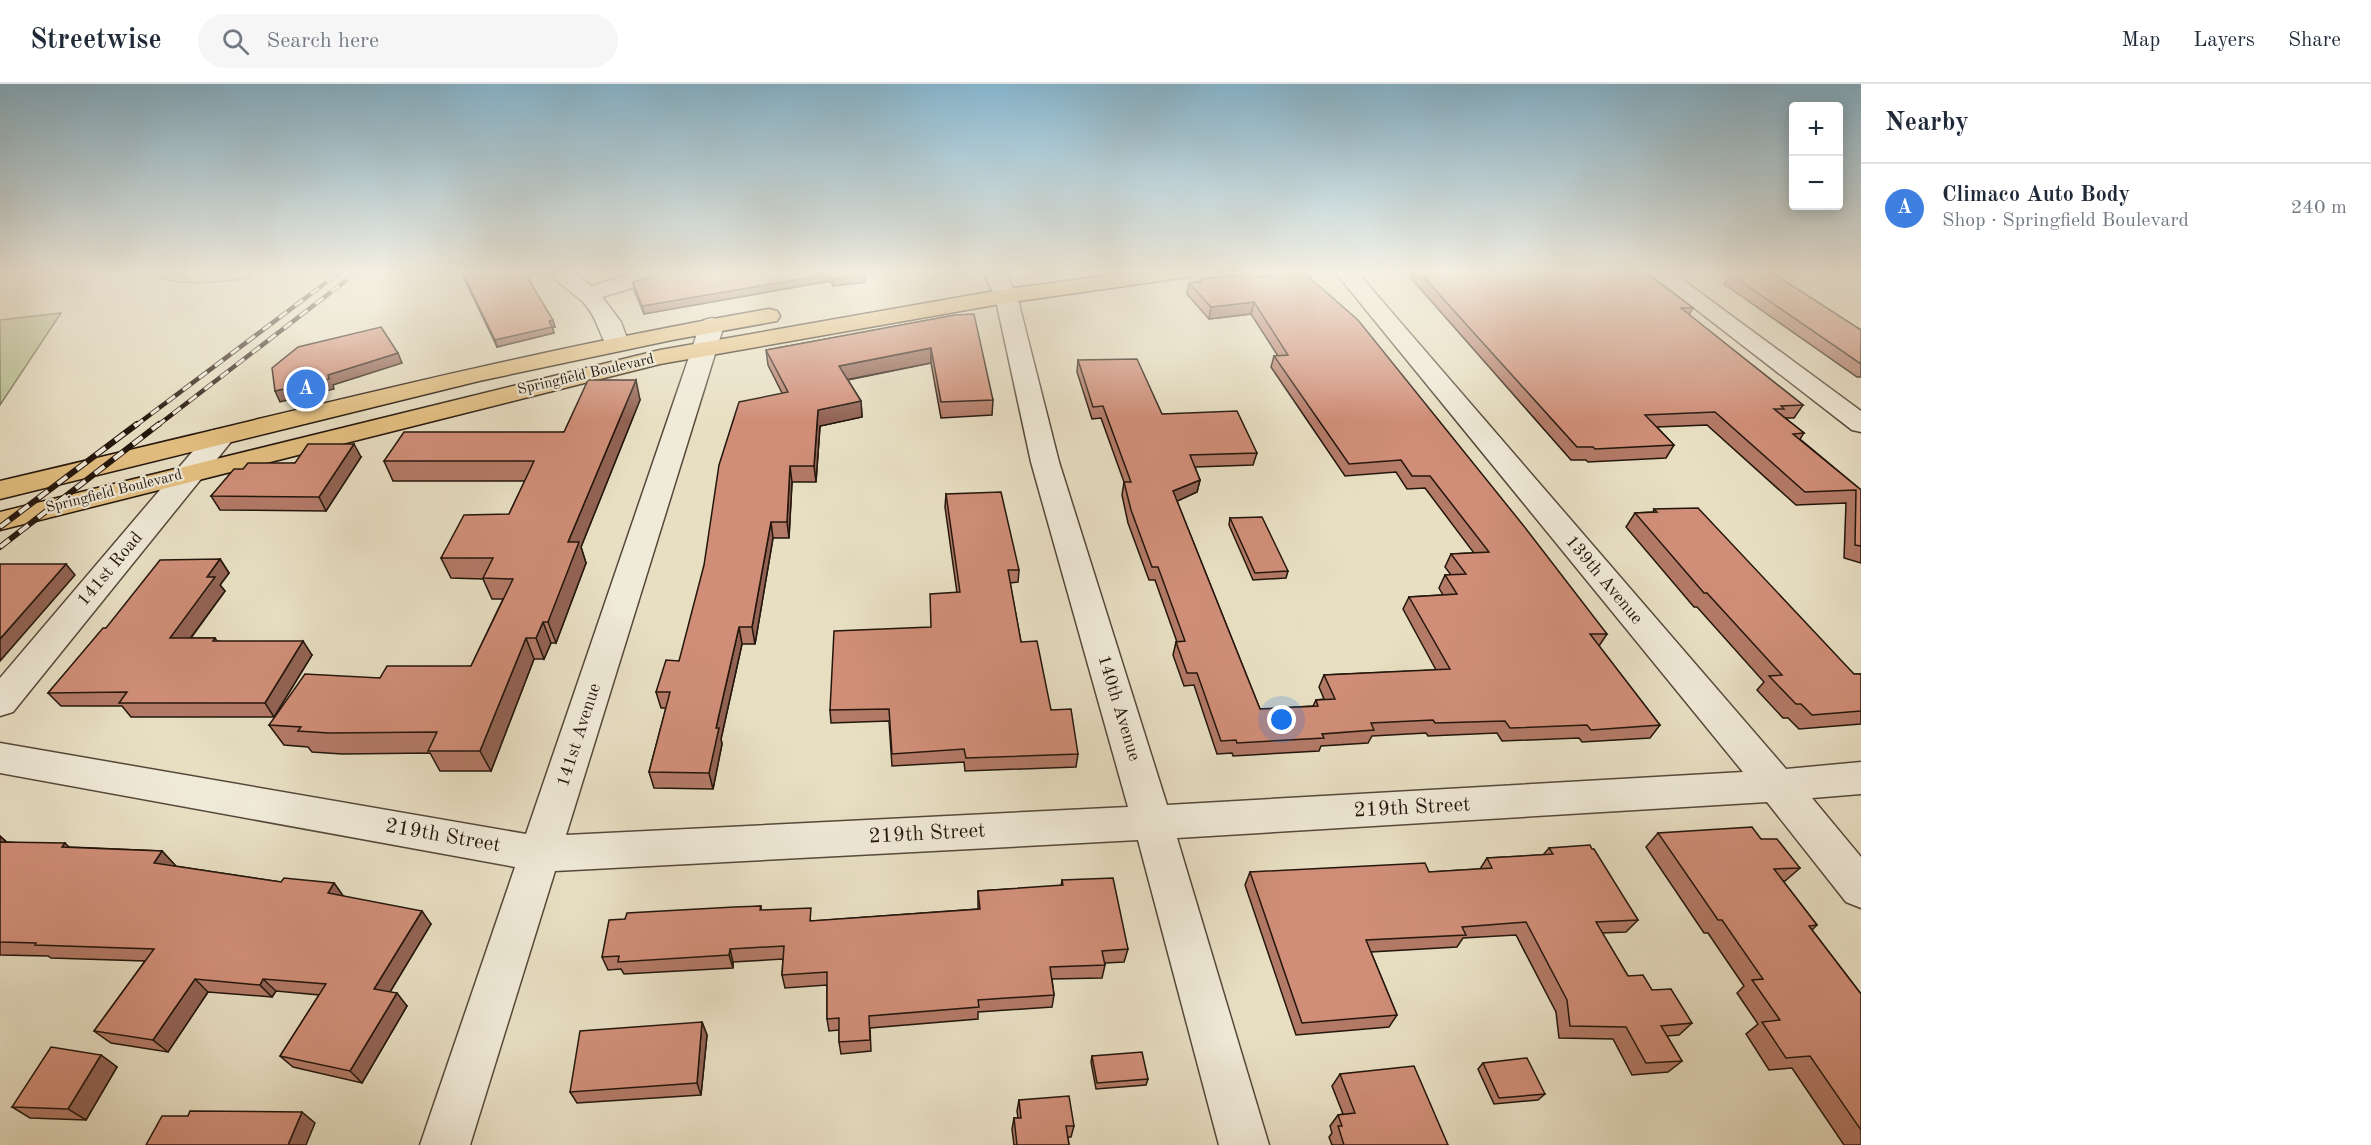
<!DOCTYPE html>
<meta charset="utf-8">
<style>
:root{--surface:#fff;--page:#f6f6f7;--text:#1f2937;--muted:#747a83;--line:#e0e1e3;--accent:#8f2418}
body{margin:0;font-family:"Old Standard TT",serif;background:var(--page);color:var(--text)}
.controls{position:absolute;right:18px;top:18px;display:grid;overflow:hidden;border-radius:6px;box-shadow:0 3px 15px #0003}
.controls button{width:54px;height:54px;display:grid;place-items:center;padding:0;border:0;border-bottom:2px solid var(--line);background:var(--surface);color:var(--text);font:30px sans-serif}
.you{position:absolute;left:1282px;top:636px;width:21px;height:21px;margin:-15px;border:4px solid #fff;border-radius:50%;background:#1a73e8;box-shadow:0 0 0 9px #1a73e833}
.badge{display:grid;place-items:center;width:39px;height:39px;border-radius:50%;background:var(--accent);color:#fff;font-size:20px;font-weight:700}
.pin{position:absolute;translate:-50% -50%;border:3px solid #fff;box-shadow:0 2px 6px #0006}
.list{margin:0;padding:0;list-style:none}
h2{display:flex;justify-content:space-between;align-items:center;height:78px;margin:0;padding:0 24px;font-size:26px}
h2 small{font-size:20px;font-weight:400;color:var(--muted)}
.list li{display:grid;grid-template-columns:39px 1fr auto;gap:18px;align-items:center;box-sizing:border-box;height:90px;padding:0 24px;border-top:2px solid var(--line)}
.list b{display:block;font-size:22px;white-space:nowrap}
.list p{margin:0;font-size:20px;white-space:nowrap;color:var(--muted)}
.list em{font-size:20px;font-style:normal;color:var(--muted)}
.icon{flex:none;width:33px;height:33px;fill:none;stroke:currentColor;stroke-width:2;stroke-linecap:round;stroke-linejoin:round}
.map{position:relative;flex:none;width:1861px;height:1061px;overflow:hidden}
header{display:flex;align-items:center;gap:36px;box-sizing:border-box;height:84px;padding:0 30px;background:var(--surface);border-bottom:2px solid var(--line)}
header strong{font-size:28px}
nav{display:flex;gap:33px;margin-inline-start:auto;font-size:21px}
.search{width:420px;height:54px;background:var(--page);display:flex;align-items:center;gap:15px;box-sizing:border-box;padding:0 21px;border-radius:33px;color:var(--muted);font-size:22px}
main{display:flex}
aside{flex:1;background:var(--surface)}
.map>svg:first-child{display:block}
.green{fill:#b9c192;stroke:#6e6c4f;stroke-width:1.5}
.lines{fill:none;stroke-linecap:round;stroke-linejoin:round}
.street-casing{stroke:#55483a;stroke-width:3}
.primary-casing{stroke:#24160c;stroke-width:3}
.street{fill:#f0ead8;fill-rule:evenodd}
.primary{fill:#e4c082;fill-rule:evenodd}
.rail-far1-casing{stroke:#24160c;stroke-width:4.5}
.rail-casing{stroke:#24160c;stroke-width:6}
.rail-far1{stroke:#f0ead8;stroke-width:3;stroke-dasharray:10;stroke-linecap:butt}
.rail{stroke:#f0ead8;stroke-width:4;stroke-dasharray:12;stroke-linecap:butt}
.wall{fill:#b37a67;stroke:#24160c;stroke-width:1.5}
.shaded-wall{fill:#926354;stroke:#24160c;stroke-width:1.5}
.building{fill:#d08e78;stroke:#24160c;stroke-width:1.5}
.labels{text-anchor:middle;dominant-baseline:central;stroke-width:4.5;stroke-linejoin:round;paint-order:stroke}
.far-street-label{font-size:15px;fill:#24160c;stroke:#f0ead8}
.street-label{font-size:18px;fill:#24160c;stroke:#f0ead8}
.near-street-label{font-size:21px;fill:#24160c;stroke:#f0ead8}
</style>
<header>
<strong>Streetwise</strong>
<div class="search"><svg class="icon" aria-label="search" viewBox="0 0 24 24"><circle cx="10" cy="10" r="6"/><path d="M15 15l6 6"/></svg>Search here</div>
<nav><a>Map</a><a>Layers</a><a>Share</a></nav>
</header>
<main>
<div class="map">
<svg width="1861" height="1061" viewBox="0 0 1861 1061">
<rect width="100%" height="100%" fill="#e8dfc3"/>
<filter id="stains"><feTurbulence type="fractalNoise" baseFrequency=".00333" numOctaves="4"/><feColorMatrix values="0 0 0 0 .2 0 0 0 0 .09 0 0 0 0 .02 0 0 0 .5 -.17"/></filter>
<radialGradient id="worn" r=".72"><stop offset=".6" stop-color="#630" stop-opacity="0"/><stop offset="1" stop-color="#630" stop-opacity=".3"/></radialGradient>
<g class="green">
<path d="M 144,188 L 255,188 L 249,194 C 214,199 177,204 144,188 Z"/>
<path d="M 61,229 L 0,321 L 0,236 Z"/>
</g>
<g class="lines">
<g class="street-casing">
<g id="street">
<path d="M 552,188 L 574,188 L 591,202 L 638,188 L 671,188 L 668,193 L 602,213 L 621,238 L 629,260 L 625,265 L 617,267 L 609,265 C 598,249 598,234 583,218 C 574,209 555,199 552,188 Z"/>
<path d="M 983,188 L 1005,188 L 1017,212 L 1059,378 L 1167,721 L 1743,688 L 1335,188 L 1357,188 L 1786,685 L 1861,678 L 1861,710 L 1812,714 L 1861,773 L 1861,824 L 1846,818 L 1767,718 L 1177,754 L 1269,1061 L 1219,1061 L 1138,756 L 555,787 L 470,1061 L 420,1061 L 515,783 L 0,689 L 0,659 L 526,750 L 700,241 L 704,236 L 712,234 L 720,236 L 724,241 L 566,751 L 1128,723 L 1031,378 L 995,212 Z"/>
<path d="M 1648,188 L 1672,188 L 1861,327 L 1861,348 L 1852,346 Z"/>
<path d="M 220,345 L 230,347 L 233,353 L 230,359 L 13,628 L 0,632 L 0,594 L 210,347 Z"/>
</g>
</g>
<g class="primary-casing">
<g id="primary">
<path d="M 1135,188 L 1192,188 L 1189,193 L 1181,194 L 1006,219 L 660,280 L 0,446 L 0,428 L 660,266 L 1006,205 Z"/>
<path d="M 769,225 L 777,227 L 780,232 L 777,237 L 672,256 L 479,297 L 0,415 L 0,397 C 256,337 510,270 769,225 Z"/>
</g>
</g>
<use href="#street" class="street"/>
<use href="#primary" class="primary"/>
<g class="rail-far1-casing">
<g id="rail-far1">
<path d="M 135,342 L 340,188"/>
<path d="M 157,342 L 357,188"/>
</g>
</g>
<g class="rail-casing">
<g id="rail">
<path d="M 0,443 L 137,340"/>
<path d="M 0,463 L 159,340"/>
</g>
</g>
<use href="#rail-far1" class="rail-far1"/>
<use href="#rail" class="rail"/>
</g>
<g class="wall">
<path d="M 461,188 L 547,188 L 527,192 L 555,243 L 552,243 L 554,249 L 497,263 Z"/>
<path d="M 667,188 L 866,190 L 866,198 L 833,202 L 830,197 L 644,230 L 634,206 L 633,198 Z"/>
<path d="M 1412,188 L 1645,188 L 1693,224 L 1689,231 L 1803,321 L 1794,334 L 1785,334 L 1804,349 L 1800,355 L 1861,406 L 1861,479 L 1844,474 L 1846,419 L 1796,421 L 1707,341 L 1657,343 L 1674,361 L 1666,374 L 1588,378 L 1586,376 L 1571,376 L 1410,193 Z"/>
<path d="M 1732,188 L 1861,246 L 1861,293 L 1857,293 L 1724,200 Z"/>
<path d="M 1258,193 L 1607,550 L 1599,562 L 1660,641 L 1650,654 L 1582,658 L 1579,654 L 1502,657 L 1497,649 L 1428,652 L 1426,649 L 1372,652 L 1368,659 L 1321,662 L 1319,667 L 1233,672 L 1232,669 L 1217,670 L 1194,601 L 1184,602 L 1173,571 L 1176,558 L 1177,558 L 1155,496 L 1149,496 L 1128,439 L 1122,411 L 1124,398 L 1101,334 L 1092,335 L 1077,288 L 1078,276 L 1162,330 L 1257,369 L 1253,381 L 1195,383 L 1200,396 L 1197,408 L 1177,417 L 1260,625 L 1313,622 L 1316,616 L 1324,615 L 1319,603 L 1324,591 L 1436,586 L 1403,525 L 1409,513 L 1443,511 L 1439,504 L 1445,491 L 1451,491 L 1445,483 L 1451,470 L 1474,469 L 1425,404 L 1407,405 L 1396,388 L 1345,392 L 1271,283 L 1274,272 L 1278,272 L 1251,230 L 1209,235 L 1187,210 L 1189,199 L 1200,198 L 1200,195 Z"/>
<path d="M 955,231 L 993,316 L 992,331 L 941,334 L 931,279 L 848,296 L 861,317 L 862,333 L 820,342 L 816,398 L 792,398 L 789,454 L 773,454 L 755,560 L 742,560 L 721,655 L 722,660 L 713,705 L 654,704 L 649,688 L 666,624 L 661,624 L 656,608 L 679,577 L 782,309 L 768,281 L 766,266 Z"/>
<path d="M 640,316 L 581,463 L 586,479 L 556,559 L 551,559 L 544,575 L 534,575 L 491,687 L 440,687 L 430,669 L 342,670 L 312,668 L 308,663 L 284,661 L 269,641 L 380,594 L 471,582 L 503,515 L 492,515 L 483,495 L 451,494 L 441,474 L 509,430 L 525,397 L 393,397 L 384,377 L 564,348 Z"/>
<path d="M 361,373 L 326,427 L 220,426 L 211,412 L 243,385 L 295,379 Z"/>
<path d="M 946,410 L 1019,486 L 1018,498 L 1010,499 L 1021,558 L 1051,626 L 1078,670 L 1076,683 L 965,687 L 964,678 L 892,682 L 889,637 L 831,639 L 830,626 L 931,543 L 957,509 L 945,423 Z"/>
<path d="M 1654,425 L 1854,590 L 1861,590 L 1861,640 L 1799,645 L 1788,634 L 1783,634 L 1757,606 L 1764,598 L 1697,523 L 1694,523 L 1626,443 L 1635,429 L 1653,428 Z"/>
<path d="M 1230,434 L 1288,487 L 1286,494 L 1253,496 L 1229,441 Z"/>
<path d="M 220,475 L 229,489 L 220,501 L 225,507 L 191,554 L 215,554 L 217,557 L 312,571 L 274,633 L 131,633 L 122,622 L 61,622 L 48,609 L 106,544 Z"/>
<path d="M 1658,749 L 1761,755 L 1800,784 L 1785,797 L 1783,797 L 1817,841 L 1812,846 L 1861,910 L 1861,1061 L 1844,1061 L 1792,984 L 1769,986 L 1746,950 L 1758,940 L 1737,909 L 1744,902 L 1708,849 L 1704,849 L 1646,763 Z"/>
<path d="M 0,752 L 7,758 L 70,763 L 162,767 L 175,781 L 175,782 L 281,798 L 334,799 L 343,812 L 431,840 L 390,908 L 407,922 L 362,999 L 293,983 L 280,972 L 319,911 L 276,907 L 272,913 L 208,908 L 168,968 L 111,959 L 94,947 L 145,877 L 51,874 L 48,872 L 0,871 Z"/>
<path d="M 1549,764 L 1592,765 L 1638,836 L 1626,848 L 1602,849 L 1628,892 L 1652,906 L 1692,939 L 1679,951 L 1667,952 L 1682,977 L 1668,988 L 1632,991 L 1613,955 L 1559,954 L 1556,928 L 1516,851 L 1463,854 L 1457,863 L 1371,868 L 1397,931 L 1389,943 L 1296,951 L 1245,801 L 1250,788 L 1429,788 L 1480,785 L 1487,774 L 1543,771 Z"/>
<path d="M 1062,796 L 1128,865 L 1124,878 L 1105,879 L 1105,881 L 1102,894 L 1052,895 L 1054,911 L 1052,923 L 978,928 L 978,935 L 870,944 L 871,967 L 841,970 L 839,958 L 839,946 L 829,947 L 827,935 L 827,901 L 785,904 L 782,891 L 783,875 L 733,878 L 733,884 L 624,890 L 621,885 L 608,886 L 602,873 L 625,835 L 761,822 L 761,826 L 813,837 L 978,825 L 978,807 L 1061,802 Z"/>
<path d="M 702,938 L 707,951 L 701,1011 L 577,1019 L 570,1008 Z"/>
<path d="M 101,971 L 117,983 L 86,1036 L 30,1034 L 12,1023 Z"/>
<path d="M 1092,972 L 1148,995 L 1146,1001 L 1096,1005 L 1091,978 Z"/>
<path d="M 1483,979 L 1545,1010 L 1538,1016 L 1494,1020 L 1478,985 Z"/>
<path d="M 1340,990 L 1448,1061 L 1332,1061 L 1329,1053 L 1332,1049 L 1330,1042 L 1338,1031 L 1343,1030 L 1332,1002 Z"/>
<path d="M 1019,1016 L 1074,1042 L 1071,1053 L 1068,1053 L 1069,1061 L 1014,1061 L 1012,1045 L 1014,1034 L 1018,1034 L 1017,1027 Z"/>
</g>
<g class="shaded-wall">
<path d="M 524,188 L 547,188 L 525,193 Z"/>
<path d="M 830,190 L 830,197 L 644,230 L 642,222 Z"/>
<path d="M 866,190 L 866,198 L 833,202 L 832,195 Z"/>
<path d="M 1254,218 L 1251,230 L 1209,235 L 1211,223 Z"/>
<path d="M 553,236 L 555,243 L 552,243 L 554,249 L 497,263 L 495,256 Z"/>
<path d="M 931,264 L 931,279 L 840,297 L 839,282 Z"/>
<path d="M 398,269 L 402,279 L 333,301 L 334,305 L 280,318 L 275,307 Z"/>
<path d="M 636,296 L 640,316 L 581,463 L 586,479 L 556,559 L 548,538 L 568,458 Z"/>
<path d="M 861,317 L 862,333 L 820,342 L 816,398 L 814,382 L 818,326 Z"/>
<path d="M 354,360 L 361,373 L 326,427 L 319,413 Z"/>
<path d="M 790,382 L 792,398 L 789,454 L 787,438 Z"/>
<path d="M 1200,396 L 1197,408 L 1171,420 L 1173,407 Z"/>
<path d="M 771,438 L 773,454 L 755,560 L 752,543 Z"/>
<path d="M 220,475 L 229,489 L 220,501 L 225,507 L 180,568 L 170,554 L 207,493 Z"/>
<path d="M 66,480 L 75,491 L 0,577 L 0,555 Z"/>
<path d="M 543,538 L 551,559 L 544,575 L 536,554 Z"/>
<path d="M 739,543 L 742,560 L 721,655 L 722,660 L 713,705 L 709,689 L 716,644 Z"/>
<path d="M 526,554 L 534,575 L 491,687 L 480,667 Z"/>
<path d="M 303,557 L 312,571 L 274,633 L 265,619 Z"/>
<path d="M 0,752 L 9,761 L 0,771 Z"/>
<path d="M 65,759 L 79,773 L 62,763 Z"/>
<path d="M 162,767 L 175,781 L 167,792 L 154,779 Z"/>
<path d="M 334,799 L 344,813 L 328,809 Z"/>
<path d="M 422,827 L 431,840 L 384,918 L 374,905 Z"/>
<path d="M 730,865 L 733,878 L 733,884 L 729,871 Z"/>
<path d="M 195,895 L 208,908 L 168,968 L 153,956 Z"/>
<path d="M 263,895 L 276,907 L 272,913 L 260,901 Z"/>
<path d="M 397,909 L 407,922 L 362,999 L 350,987 Z"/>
<path d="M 702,938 L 707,951 L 701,1011 L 697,999 Z"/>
<path d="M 101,971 L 117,983 L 86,1036 L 68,1025 Z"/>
<path d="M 302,1028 L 315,1039 L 306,1061 L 288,1061 Z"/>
</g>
<g class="building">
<path d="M 462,188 L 524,188 L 553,236 L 549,237 L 552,243 L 495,256 Z"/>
<path d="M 667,188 L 865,188 L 866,190 L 832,195 L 830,190 L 642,222 L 633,198 Z"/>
<path d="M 1303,188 L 1358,236 L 1523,441 L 1607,550 L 1590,550 L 1660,641 L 1591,646 L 1587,641 L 1510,644 L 1505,637 L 1435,639 L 1433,636 L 1371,639 L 1374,646 L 1322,650 L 1324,654 L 1237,659 L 1236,656 L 1221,657 L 1197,589 L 1187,589 L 1176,558 L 1185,557 L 1158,483 L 1152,483 L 1131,426 L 1124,398 L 1131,398 L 1103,322 L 1093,323 L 1078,276 L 1137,275 L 1162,330 L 1237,327 L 1257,369 L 1190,371 L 1200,396 L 1173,407 L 1260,625 L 1318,622 L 1316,616 L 1335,615 L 1324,591 L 1450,585 L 1409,513 L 1457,510 L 1445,491 L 1466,490 L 1451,470 L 1489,468 L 1430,392 L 1412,392 L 1401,376 L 1349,380 L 1274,272 L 1288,271 L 1254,218 L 1211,223 L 1189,199 L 1202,198 L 1200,195 L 1243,191 L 1256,191 L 1258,193 Z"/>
<path d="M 1419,188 L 1645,188 L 1693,224 L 1681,224 L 1803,321 L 1781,322 L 1784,325 L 1774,325 L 1804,349 L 1793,350 L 1861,406 L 1861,462 L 1855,461 L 1856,406 L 1805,408 L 1715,328 L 1645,331 L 1674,361 L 1595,365 L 1593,363 L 1577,363 Z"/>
<path d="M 1732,188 L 1771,188 L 1861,246 L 1861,280 L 1730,190 Z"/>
<path d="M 974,230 L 993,316 L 941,318 L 931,264 L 839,282 L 861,317 L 818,326 L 814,382 L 790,382 L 787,438 L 771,438 L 752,543 L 739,543 L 716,644 L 719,644 L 709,689 L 649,688 L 670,608 L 656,608 L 666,576 L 679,577 L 704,481 L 719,381 L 739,318 L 788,308 L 766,266 L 955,231 Z"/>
<path d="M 381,243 L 398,269 L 328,291 L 329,295 L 275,307 L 272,284 L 298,263 Z"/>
<path d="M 588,296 L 636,296 L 568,458 L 579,458 L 548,538 L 543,538 L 536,554 L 526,554 L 480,667 L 428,667 L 437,648 L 329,649 L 298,647 L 301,643 L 269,641 L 305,590 L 380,594 L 387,582 L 471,582 L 513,495 L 483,494 L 493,474 L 441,474 L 464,431 L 509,430 L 534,377 L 384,377 L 404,348 L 564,348 Z"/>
<path d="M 308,360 L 354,360 L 319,413 L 211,412 L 234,385 L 243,385 L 248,379 L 295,379 Z"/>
<path d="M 1001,408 L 1019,486 L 1008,486 L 1021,558 L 1037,557 L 1051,626 L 1071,625 L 1078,670 L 966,674 L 964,665 L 892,670 L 889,625 L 830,626 L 834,547 L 931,543 L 930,510 L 960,508 L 946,410 Z"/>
<path d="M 1698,424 L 1854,590 L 1861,590 L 1861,627 L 1812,631 L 1801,620 L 1796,620 L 1769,592 L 1782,591 L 1707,509 L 1704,509 L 1635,429 L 1657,428 L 1654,425 Z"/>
<path d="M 1262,433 L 1288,487 L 1255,489 L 1230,434 Z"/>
<path d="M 220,475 L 207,493 L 215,493 L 170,554 L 215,554 L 213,557 L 303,557 L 265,619 L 119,619 L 127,608 L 48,609 L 103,544 L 106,544 L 160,476 Z"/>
<path d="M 0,480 L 66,480 L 0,555 Z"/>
<path d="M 1752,743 L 1761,755 L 1777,755 L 1800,784 L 1774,785 L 1817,841 L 1809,842 L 1861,910 L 1861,1046 L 1810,972 L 1786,974 L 1762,938 L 1780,936 L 1752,896 L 1763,895 L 1722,836 L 1718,836 L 1658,749 Z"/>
<path d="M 0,758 L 65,759 L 62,763 L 162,767 L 154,779 L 281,798 L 284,794 L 334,799 L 328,809 L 422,827 L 374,905 L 397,909 L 350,987 L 280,972 L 326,900 L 263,895 L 260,901 L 195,895 L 153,956 L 94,947 L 154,865 L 35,861 L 36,859 L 0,858 Z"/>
<path d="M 1590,761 L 1592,765 L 1594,765 L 1638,836 L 1596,838 L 1628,892 L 1643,891 L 1652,906 L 1671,905 L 1692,939 L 1661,942 L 1682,977 L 1646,979 L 1626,943 L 1570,942 L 1567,916 L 1526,838 L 1462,843 L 1466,851 L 1366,856 L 1397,931 L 1302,939 L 1250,788 L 1425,779 L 1429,788 L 1492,784 L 1487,774 L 1553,770 L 1549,764 Z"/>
<path d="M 1113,794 L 1128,865 L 1102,867 L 1105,881 L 1050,883 L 1054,911 L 978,916 L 979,923 L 869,932 L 870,956 L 839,958 L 839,934 L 827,935 L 827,888 L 782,891 L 784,862 L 730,865 L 729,871 L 618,878 L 619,872 L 602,873 L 609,836 L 625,835 L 627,829 L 734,823 L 761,822 L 760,826 L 811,824 L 810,837 L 980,825 L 978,807 L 1063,801 L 1062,796 Z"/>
<path d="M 702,938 L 697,999 L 570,1008 L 580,947 Z"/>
<path d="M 51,963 L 101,971 L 68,1025 L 12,1023 Z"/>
<path d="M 1142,968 L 1148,995 L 1097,999 L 1092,972 Z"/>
<path d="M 1527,974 L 1545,1010 L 1499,1014 L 1483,979 Z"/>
<path d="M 1414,982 L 1448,1061 L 1344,1061 L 1338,1042 L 1342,1042 L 1338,1031 L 1355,1029 L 1340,990 Z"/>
<path d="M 1069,1012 L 1074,1042 L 1066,1042 L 1069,1061 L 1017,1061 L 1014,1034 L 1021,1034 L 1019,1016 Z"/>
<path d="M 190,1027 L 302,1028 L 288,1061 L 146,1061 L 162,1032 L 188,1032 Z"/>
</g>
<linearGradient id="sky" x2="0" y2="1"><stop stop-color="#87b8d2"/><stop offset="0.56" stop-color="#f5f1e4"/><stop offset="1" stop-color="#f5f1e4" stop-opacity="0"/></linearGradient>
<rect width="1861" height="336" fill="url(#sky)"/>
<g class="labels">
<g class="far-street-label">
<text transform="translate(586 291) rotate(-13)">Springfield Boulevard</text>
<text transform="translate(114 408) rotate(-14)">Springfield Boulevard</text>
</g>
<g class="street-label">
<text transform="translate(110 485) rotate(-50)">141st Road</text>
<text transform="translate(1604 496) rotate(50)">139th Avenue</text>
<text transform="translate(1119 624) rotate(73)">140th Avenue</text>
<text transform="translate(579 651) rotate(-72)">141st Avenue</text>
</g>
<g class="near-street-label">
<text transform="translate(1412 724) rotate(-3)">219th Street</text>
<text transform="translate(927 750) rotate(-3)">219th Street</text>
<text transform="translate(443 752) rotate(10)">219th Street</text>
</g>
</g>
<rect width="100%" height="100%" filter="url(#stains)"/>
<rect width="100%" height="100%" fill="url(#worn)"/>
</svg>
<div class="controls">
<button>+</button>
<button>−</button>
</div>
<div class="you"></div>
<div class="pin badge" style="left:306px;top:305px;background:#3f7fe0">A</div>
</div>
<aside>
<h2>Nearby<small></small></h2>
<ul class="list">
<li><span class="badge" style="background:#3f7fe0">A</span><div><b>Climaco Auto Body</b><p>Shop · Springfield Boulevard</p></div><em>240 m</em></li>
</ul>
</aside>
</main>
